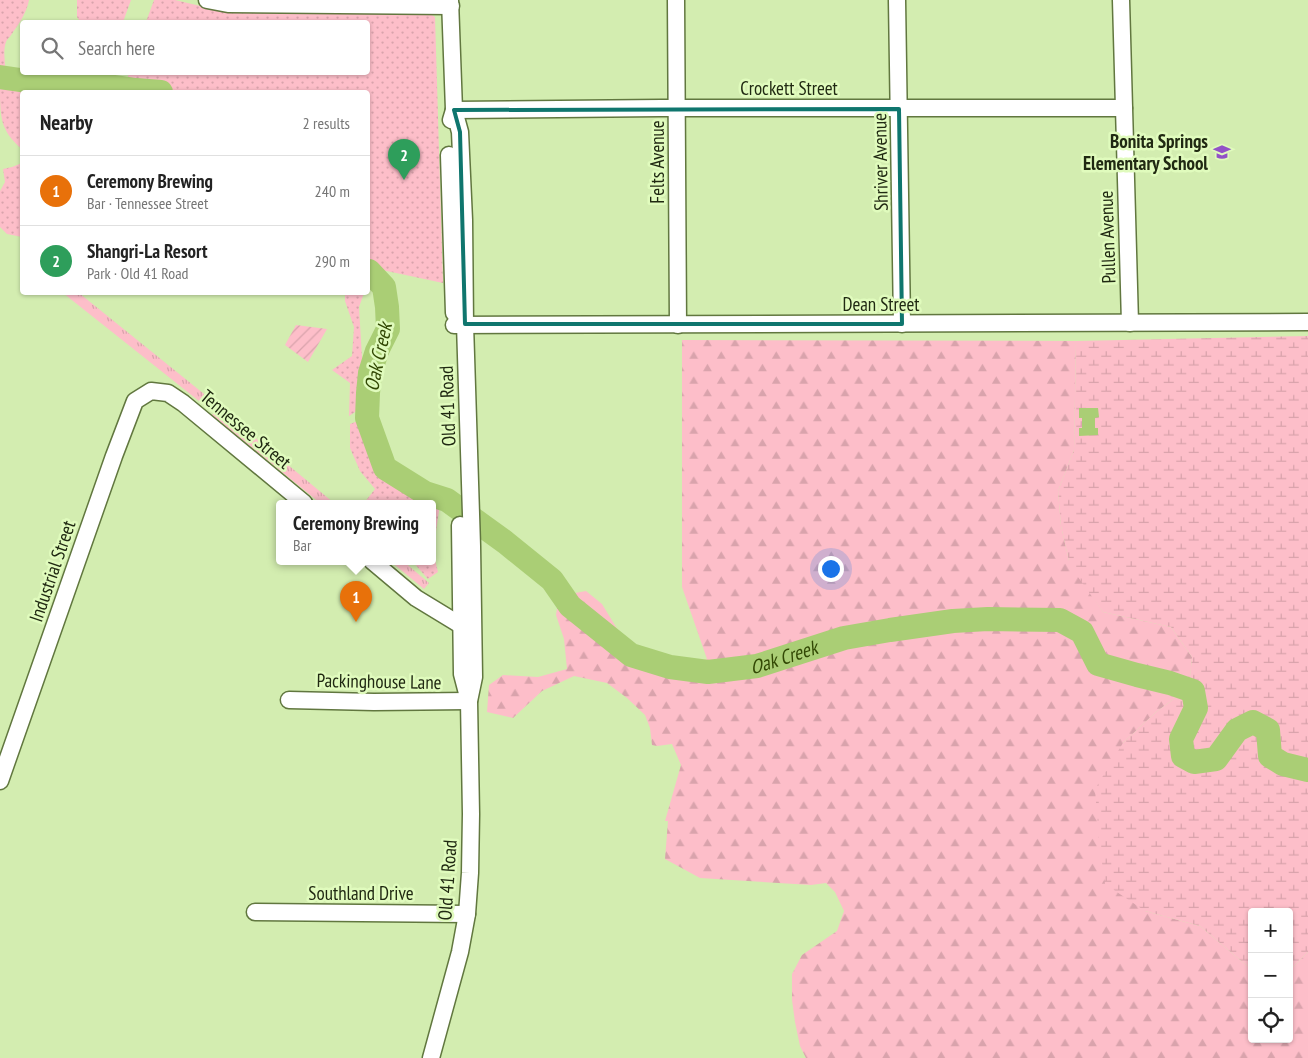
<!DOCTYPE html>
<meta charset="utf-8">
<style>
:root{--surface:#fff;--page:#f6f6f6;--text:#222;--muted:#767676;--line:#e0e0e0;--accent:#9252c7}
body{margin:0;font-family:"PT Sans Narrow",sans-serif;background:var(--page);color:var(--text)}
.controls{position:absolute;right:15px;bottom:15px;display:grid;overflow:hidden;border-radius:5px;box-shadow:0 1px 4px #0004}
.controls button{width:45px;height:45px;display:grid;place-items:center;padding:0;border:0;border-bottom:1px solid var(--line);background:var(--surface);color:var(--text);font:25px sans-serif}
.you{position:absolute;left:830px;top:568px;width:18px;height:18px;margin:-12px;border:4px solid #fff;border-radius:50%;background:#1a73e8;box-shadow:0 0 0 8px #1a73e833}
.badge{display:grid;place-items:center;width:32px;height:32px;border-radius:50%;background:var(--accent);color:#fff;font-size:16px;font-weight:700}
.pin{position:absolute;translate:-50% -41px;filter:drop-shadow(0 1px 2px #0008)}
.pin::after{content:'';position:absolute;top:26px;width:18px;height:15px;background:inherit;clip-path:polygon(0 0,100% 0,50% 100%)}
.popup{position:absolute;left:276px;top:500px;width:160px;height:65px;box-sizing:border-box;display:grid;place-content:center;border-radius:5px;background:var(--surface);filter:drop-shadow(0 1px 4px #0005);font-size:16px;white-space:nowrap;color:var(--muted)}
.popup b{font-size:19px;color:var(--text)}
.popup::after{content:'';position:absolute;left:50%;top:100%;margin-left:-10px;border:10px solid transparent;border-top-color:var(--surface)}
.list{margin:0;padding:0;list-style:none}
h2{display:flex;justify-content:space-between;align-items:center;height:65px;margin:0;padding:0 20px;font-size:21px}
h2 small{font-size:16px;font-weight:400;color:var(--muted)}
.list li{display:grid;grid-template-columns:32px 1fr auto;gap:15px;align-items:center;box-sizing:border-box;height:70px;padding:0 20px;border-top:1px solid var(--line)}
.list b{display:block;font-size:19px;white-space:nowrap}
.list p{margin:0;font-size:16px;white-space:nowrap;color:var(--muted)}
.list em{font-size:16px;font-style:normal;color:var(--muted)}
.icon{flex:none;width:28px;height:28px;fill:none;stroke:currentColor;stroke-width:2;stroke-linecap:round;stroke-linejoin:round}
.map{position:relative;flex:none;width:1308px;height:1058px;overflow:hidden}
.search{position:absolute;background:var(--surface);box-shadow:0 1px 4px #0004;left:20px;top:20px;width:350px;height:55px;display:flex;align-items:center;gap:12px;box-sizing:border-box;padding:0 18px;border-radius:5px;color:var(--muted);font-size:19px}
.panel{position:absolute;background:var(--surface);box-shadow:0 1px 4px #0004;left:20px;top:90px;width:350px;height:205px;border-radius:5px}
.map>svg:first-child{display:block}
.grass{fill:url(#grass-tufts)}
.forest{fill:url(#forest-firs)}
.wetland{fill:url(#wetland-marsh)}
.park{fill:url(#park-dots)}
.garden{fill:url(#garden-furrows)}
.water{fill:#aace75}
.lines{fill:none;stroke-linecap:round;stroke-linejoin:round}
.river{stroke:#aace75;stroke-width:24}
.minor-casing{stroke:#61773f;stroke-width:19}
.minor{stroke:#fff;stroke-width:16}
.marked{fill:none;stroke:#0f766e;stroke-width:4;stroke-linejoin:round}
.labels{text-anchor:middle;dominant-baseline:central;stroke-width:5;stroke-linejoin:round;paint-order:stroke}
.street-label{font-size:19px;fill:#202912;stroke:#e0fbbd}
.poi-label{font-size:19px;font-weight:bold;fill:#202912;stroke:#e0fbbd;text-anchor:end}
.water-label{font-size:20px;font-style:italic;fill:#324804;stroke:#e0fbbd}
</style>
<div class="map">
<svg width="1308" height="1058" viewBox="0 0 1308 1058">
<defs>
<pattern id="grass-tufts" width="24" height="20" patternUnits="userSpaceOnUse" patternTransform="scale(1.25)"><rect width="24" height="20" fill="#fdbec9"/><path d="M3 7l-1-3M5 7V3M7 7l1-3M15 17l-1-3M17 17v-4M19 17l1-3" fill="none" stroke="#d9a3ac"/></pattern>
<pattern id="forest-firs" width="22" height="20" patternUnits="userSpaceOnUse" patternTransform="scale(1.25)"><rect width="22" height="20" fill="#fdbec9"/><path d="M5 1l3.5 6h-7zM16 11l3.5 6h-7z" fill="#d9a3ac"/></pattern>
<pattern id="wetland-marsh" width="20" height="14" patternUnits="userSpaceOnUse" patternTransform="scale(1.25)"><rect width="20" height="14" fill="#fdbec9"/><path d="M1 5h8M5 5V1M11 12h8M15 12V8" fill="none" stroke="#d9a3ac"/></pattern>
<pattern id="park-dots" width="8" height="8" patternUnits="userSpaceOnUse" patternTransform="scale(1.25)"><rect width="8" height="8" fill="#fdbec9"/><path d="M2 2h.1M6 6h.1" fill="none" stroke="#d9a3ac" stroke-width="1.8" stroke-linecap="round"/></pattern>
<pattern id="garden-furrows" width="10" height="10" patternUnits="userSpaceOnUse" patternTransform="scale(1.25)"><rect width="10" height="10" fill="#fdbec9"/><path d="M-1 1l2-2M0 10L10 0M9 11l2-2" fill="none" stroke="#d9a3ac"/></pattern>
</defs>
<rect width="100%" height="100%" fill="#d3edb0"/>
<g class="grass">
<path d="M 63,293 L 79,293 L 209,398 L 204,405 Z"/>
<path d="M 218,407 L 334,503 L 320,503 L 212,415 Z"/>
<path d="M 390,561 L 403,561 L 429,583 L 424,589 Z"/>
</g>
<path class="forest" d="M 682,340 L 1076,341 L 1074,450 L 1058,491 L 1061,526 L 1069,561 L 1103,612 L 1171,627 L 1192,657 L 1189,688 L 1156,712 L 1123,743 L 1145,911 L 1200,926 L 1246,965 L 1252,967 L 1252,1039 L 1289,1039 L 1289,971 L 1308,952 L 1308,1058 L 806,1058 L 800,1046 L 795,1022 L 792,1000 L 792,974 L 802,955 L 837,931 L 844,911 L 835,892 L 826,883 L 811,885 L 700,878 L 665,859 L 668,821 L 665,821 L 681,765 L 672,744 L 657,746 L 652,745 L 650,728 L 645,715 L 627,698 L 607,683 L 574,676 L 542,691 L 513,718 L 487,712 L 489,685 L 503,675 L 538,677 L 567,669 L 564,639 L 556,615 L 559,596 L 586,591 L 602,604 L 630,650 L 651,663 L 686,668 L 707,659 L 682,587 Z"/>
<path class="wetland" d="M 1308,336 L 1308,952 L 1289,971 L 1289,912 L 1252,912 L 1252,967 L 1246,965 L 1200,926 L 1145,911 L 1105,884 L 1099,841 L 1095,789 L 1123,743 L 1156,712 L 1189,688 L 1192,657 L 1171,627 L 1103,612 L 1068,563 L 1069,561 L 1061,526 L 1058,491 L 1074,450 L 1076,341 Z"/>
<g class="park">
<path d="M 0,0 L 29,0 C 27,11 20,23 13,32 C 11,36 7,39 6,42 C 3,50 5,59 5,66 L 0,73 Z"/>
<path d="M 77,0 L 131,0 L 123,22 L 77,22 L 79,20 L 77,17 Z"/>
<path d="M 154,0 L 175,0 L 213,9 L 424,10 L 435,17 L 443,283 L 368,267 L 368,92 L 173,92 L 156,88 L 125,86 L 129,73 L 368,72 L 368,22 L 146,22 Z"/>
<path d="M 0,87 L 22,91 L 49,90 L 55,92 L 22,92 L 22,149 C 0,131 0,116 0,87 Z"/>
<path d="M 22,163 L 22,237 L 7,234 L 0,227 L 0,191 L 5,182 L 3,169 L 12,167 Z"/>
<path d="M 345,293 L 364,293 L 359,307 L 362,358 L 361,376 L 361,408 L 349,416 L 350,383 L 332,370 L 352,356 L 354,327 L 345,301 Z"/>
<path d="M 358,421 L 364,425 L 377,458 L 389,477 L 440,504 L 433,552 L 438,572 L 428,579 L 412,561 L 432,561 L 432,503 L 364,503 L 375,489 L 360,471 L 350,448 L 350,424 Z"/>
</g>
<path class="garden" d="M 296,325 L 327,329 L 308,362 L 285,345 Z"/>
<path class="water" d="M 1079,408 L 1098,408 L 1099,417 L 1095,418 L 1095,428 L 1098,428 L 1098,435 L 1079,436 L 1079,428 L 1082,428 L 1082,418 L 1079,418 Z"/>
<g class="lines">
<g class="river">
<path d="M 0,77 L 48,84 L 95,84 L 136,90 L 161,92"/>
<path id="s1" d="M 368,271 L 369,271 L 384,287 L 387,307 L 388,329 L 377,351 L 370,373 L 368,393 L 367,418 L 385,468 L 425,493 L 447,500 L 505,542 L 552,580 L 570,606 L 631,655 L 670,667 L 708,672 L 757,666 L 844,638 L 890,630 L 953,621 L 988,619 L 1060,620 L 1082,632 L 1098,664 L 1137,675 L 1170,683 L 1193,691 L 1196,708 L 1181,739 L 1183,756 L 1194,762 L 1216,759 L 1237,730 L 1253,722 L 1268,730 L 1270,756 L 1283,764 L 1308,770"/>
</g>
<g class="minor-casing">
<g id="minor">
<path d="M 207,0 L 228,4 L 451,6"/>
<path d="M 450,0 L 454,110 L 451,120"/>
<path d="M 676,0 L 678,325"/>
<path d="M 897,0 L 902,324"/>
<path d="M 1121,0 L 1130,323"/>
<path d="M 454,110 L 661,108 L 1124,108"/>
<path d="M 449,155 L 454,313"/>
<path d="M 454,325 L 1308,322"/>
<path d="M 460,525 L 462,674 L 468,697"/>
<path d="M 372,561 L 416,598 L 462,626"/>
<path d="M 289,700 L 374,702 L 469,701"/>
<path d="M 0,781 L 114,456 L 135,401 L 151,391 L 168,393 L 183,403 L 304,503"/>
<path d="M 255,912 L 467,914"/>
<path d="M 431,1058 L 460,952 L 467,914 L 470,873 L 471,814 L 469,701 L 474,677 L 472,546 L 465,324 L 464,220 L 460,132 L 454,110"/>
</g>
</g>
<use href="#minor" class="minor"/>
</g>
<path class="marked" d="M 899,109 L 902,324 L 465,324 L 460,132 L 454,110 Z"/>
<defs>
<g id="school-bare" transform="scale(1.35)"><path d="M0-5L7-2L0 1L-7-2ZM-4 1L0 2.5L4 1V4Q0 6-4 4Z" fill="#9252c7" stroke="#e0fbbd" stroke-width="2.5" paint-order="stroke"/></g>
</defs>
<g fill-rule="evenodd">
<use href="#school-bare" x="1222" y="152"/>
</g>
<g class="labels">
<g class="street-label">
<text x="789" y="88">Crockett Street</text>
<text transform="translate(657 162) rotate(-90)">Felts Avenue</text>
<text transform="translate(880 162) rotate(-91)">Shriver Avenue</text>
<text transform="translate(1107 237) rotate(-92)">Pullen Avenue</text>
<text x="881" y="304">Dean Street</text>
<text transform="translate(447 406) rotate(-92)">Old 41 Road</text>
<text transform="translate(246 429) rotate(40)">Tennessee Street</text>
<text transform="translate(52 571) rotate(-71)">Industrial Street</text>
<text transform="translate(379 681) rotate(1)">Packinghouse Lane</text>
<text transform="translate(447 880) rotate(-86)">Old 41 Road</text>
<text x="361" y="893">Southland Drive</text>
</g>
<g class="poi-label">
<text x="1208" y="141">Bonita Springs<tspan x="1208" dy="22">Elementary School</tspan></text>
</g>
<g class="water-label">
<text transform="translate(378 357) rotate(-78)">Oak Creek</text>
<text stroke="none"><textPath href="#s1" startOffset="680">Oak Creek</textPath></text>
</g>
</g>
</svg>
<div class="controls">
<button>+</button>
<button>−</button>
<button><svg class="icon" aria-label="locate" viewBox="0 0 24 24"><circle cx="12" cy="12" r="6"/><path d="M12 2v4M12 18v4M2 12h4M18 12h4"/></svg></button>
</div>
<div class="you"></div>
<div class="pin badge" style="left:356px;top:622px;background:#e8710a">1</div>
<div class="popup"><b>Ceremony Brewing</b>Bar</div>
<div class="pin badge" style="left:404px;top:180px;background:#2e9e5b">2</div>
<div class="search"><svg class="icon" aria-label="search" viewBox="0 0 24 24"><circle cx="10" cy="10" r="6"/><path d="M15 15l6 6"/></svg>Search here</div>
<section class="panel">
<h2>Nearby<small>2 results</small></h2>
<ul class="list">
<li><span class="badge" style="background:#e8710a">1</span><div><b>Ceremony Brewing</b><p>Bar · Tennessee Street</p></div><em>240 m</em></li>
<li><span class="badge" style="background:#2e9e5b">2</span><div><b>Shangri-La Resort</b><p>Park · Old 41 Road</p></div><em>290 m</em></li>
</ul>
</section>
</div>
